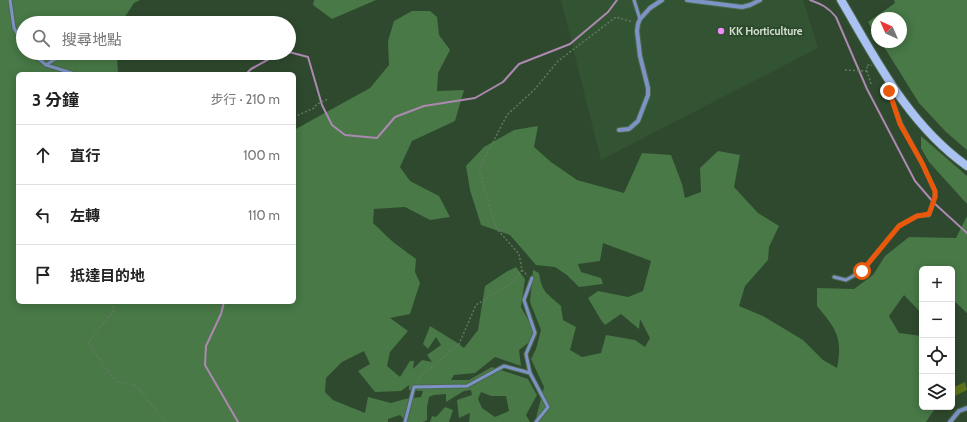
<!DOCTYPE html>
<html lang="zh-TW">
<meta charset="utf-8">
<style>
:root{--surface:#fff;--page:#f2f2f2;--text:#222;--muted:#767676;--line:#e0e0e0}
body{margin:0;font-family:Cabin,"Noto Sans TC",sans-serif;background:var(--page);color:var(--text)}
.controls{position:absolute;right:12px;bottom:12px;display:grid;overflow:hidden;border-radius:6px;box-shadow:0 2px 10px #0003}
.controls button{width:36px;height:36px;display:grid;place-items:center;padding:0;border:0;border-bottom:1px solid var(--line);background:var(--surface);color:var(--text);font:20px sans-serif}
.compass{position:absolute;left:871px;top:12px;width:36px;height:36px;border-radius:50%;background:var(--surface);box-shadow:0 2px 10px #0003;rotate:315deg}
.stop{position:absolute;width:12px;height:12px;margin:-9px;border:3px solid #ea580c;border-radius:50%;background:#fff}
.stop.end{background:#ea580c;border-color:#fff;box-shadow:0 1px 4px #0008}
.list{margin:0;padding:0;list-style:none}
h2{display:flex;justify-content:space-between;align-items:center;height:52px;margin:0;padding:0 16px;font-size:17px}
h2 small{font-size:13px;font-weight:400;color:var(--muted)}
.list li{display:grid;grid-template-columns:26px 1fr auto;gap:12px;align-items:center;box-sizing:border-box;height:60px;padding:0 16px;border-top:1px solid var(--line)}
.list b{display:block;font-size:15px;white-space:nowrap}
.list em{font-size:13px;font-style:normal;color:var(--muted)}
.icon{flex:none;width:22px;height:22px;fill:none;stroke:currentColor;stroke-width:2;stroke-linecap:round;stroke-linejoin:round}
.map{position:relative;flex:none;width:967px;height:422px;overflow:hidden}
.search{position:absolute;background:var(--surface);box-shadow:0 2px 10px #0003;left:16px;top:16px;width:280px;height:44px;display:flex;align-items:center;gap:10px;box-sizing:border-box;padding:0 14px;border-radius:22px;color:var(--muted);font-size:15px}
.panel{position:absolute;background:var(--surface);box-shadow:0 2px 10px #0003;left:16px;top:72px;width:280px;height:232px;border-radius:6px}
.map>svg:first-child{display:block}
.built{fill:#335433}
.green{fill:#487947;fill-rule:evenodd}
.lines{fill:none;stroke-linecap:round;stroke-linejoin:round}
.stream{stroke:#ad88b1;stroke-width:2}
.building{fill:#5b7319}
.lane-casing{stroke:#4e674d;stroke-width:5}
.street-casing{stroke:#4e674d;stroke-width:6}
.secondary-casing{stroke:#4e674d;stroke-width:10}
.path{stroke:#617960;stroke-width:1.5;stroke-dasharray:2 2;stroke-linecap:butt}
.lane{stroke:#7b94c5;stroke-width:3}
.street{stroke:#7b94c5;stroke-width:4}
.secondary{stroke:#aac2f2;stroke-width:8}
.route{stroke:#ea580c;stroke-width:5}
.poi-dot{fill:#ee8cf8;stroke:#2e492d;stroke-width:1.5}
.labels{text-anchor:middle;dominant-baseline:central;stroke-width:4;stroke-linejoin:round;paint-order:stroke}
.poi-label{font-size:11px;font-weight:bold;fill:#d0e0cf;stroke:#2e492d;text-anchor:start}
</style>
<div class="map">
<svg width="967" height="422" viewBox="0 0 967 422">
<rect width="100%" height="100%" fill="#2e492d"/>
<path class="built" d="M 561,0 L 803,0 L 818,48 L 601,160 Z"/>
<g class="green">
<path d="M 0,0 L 140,0 L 134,3 L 121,23 L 23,23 L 23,53 L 117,53 L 118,74 L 18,74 L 18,302 L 294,302 L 294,130 L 370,88 L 389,65 L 388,41 L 394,21 L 412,11 L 430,11 L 437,17 L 439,35 L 450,50 L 438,73 L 437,91 L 464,90 L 455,121 L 412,141 L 400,167 L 410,181 L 439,196 L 450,217 L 430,220 L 405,207 L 374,209 L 373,223 L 393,242 L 416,259 L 415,272 L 420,283 L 410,314 L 390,318 L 408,331 L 390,352 L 387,366 L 400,377 L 410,361 L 414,361 L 413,369 L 422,360 L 432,362 L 427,355 L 441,345 L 436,337 L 428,349 L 423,344 L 430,326 L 456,342 L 464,348 L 478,330 L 485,286 L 506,272 L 516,267 L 525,279 L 521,307 L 537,336 L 519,350 L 521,366 L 495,357 L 475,373 L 454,375 L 451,380 L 469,380 L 492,367 L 528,379 L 537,395 L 526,415 L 530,422 L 469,422 L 470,413 L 459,418 L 457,400 L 472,395 L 471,390 L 464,391 L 446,402 L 446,394 L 434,395 L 429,397 L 427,407 L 427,420 L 423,422 L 407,422 L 400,415 L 388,419 L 388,422 L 0,422 ZM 364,351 L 370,364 L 358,371 L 375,392 L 401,391 L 409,385 L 409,390 L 423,391 L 421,397 L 405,399 L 391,403 L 368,397 L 365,413 L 333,400 L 325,392 L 326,378 L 342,362 ZM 481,392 L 491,396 L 506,396 L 509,411 L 495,417 L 482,408 L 478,399 Z"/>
<path d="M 314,0 L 376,0 L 332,19 L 313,5 Z"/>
<path d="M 894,0 L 967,0 L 967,150 L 946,132 L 919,103 L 881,42 L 901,42 L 901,18 L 877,18 L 877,37 L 868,22 L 895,3 Z"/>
<path d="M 538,126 L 534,147 L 551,162 L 577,180 L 624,193 L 642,153 L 671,155 L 682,184 L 685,198 L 701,192 L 700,168 L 718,151 L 740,155 L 734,187 L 758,213 L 779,226 L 769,247 L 768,260 L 745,286 L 739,306 L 763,316 L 803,340 L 823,360 L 837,368 C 843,337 836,329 817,306 L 817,288 L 854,289 L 873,275 L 885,256 L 909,237 L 956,238 L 967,216 L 967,313 L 952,299 L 952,269 L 922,269 L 922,314 L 904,295 L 889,316 L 899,333 L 922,336 L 922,407 L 936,407 L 926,422 L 535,422 L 544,387 L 531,359 L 536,349 L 541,330 L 530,302 L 533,270 L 539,273 C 542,293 547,293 561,306 L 563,320 L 576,327 L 570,350 L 582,357 L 601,353 L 606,335 L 635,340 L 645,347 L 650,338 L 640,319 L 639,329 L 621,314 L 605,325 L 601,320 L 588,298 L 598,291 L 628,297 L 643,291 L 651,261 L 603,243 L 600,261 L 578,264 L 581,272 L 601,278 L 603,284 L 579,287 L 567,275 L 555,267 L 536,265 L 510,235 L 481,225 L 470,190 L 466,166 L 484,147 L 514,130 Z"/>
<path d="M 921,136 L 967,176 L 967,204 L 929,162 L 921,148 Z"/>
<path d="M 445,407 L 453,410 L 449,422 L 430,422 L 432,416 L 436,417 Z"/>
</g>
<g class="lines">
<g class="stream">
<path d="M 810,0 C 821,4 828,7 836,17 L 867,89 L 915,181 L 934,203 L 967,233"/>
<path d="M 289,52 L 308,57 L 322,105 L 332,125 L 345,135 L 377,138 L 395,117 L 424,106 L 475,98 L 503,82 L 519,64 L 570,44 L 608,12 L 617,0"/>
<path d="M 246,74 L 251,69 L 280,53"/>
<path d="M 224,302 L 221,314 L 206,346 L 205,365 L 238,422"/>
</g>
</g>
<path class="building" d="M 965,382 L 967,390 L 955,396 L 952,388 Z"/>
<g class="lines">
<g class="lane-casing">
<g id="lane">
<path d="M 10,0 L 14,28 L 23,44"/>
<path d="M 634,0 L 640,19"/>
<path d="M 32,53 L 46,65 L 75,74"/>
<path d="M 46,65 L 58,57 L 90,53"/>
<path d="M 834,277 L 846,280 L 862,271 L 899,226 L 917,216 L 929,215 L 935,197 L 935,191 L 922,163 L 901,124 L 889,92 L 890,90 L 894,88"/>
<path d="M 530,373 L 526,354 L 535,333 L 524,300 L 532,278"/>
<path d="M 405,422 L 414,387 L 467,386 L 504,366 L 530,373 L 548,407 L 536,422"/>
</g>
</g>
<g class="street-casing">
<g id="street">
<path d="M 687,0 L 742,7 L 750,5 L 760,0"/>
<path d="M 619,130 L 629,129 L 638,121 L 648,95 L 648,88 L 640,56 L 637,31 L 638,24 L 640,19 L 650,8 L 662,0"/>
<path d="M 950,422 L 959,411 L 967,408"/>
</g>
</g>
<g class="secondary-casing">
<path id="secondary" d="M 841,0 C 877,61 908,124 967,166"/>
</g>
<g class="path">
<path d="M 845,70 L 867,71"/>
<path d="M 871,84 L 867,71 L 867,65 L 872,65"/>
<path d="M 294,117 L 314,108 L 317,104 L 328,99"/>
<path d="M 522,270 L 528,276"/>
<path d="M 113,302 L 113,311 L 88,343 L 115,381 L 135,385 L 166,422"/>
<path d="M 417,382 L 420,377 L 459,344 L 476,305 L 513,282 L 522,270 L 519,254 L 496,228 L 479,169 L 507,115 L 535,89 L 558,61 L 616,17 L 633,22"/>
</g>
<use href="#lane" class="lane"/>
<use href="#street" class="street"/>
<use href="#secondary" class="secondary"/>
</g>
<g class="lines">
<path class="route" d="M 862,271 L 899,226 L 917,216 L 929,214 L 935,197 L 935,191 L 922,163 L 900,124 L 889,91"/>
</g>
<circle class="poi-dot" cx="721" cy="31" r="4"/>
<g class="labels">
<g class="poi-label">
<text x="729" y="31">KK Horticulture</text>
</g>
</g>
</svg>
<div class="controls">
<button>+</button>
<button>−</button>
<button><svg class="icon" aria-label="locate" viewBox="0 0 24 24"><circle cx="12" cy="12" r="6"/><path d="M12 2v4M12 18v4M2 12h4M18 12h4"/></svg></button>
<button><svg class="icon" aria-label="layers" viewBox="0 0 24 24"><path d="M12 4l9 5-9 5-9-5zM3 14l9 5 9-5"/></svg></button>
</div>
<svg class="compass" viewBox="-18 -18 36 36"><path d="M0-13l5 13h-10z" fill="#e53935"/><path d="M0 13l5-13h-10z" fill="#767676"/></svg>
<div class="stop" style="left:862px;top:271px"></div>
<div class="stop end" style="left:889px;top:91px"></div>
<div class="search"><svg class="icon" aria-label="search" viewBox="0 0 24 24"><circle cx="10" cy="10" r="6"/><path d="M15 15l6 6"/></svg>搜尋地點</div>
<section class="panel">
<h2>3 分鐘<small>步行 · 210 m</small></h2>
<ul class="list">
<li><svg class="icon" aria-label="ahead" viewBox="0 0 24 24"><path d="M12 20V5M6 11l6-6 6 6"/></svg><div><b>直行</b></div><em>100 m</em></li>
<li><svg class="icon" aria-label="left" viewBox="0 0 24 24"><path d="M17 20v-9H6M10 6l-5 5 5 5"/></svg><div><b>左轉</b></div><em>110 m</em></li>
<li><svg class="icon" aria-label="arrive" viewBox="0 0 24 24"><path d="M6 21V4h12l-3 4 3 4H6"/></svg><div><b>抵達目的地</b></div></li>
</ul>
</section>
</div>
